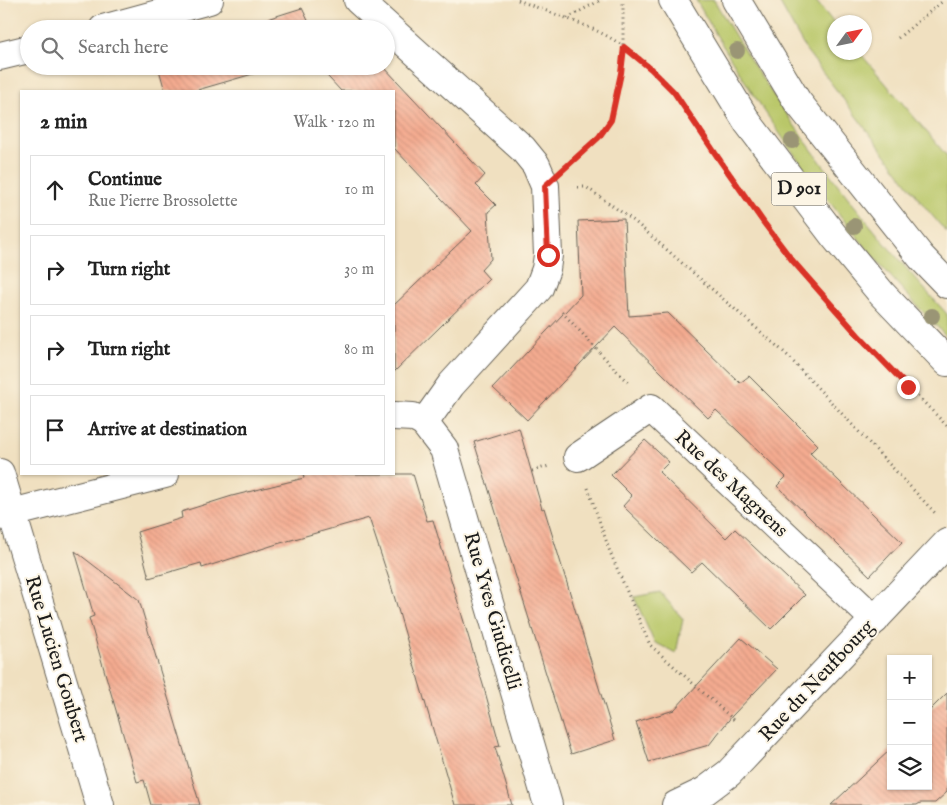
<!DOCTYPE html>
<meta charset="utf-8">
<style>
:root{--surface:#fff;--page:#f2f2f2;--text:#222;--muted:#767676;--line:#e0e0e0}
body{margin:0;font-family:"IM FELL English",serif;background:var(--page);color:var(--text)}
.controls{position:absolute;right:15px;bottom:15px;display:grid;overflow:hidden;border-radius:0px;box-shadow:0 1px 4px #0004}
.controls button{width:45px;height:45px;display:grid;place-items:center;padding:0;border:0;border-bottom:1px solid var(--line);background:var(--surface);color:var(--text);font:25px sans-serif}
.compass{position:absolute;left:827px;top:15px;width:45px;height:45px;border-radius:50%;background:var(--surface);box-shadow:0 1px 4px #0004;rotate:57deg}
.stop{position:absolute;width:15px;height:15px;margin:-11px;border:4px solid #d93025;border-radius:50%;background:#fff}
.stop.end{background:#d93025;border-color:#fff;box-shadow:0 1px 5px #0008}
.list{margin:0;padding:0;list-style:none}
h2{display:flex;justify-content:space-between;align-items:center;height:65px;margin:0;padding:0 20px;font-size:21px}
h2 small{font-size:16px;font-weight:400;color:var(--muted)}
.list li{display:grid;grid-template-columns:32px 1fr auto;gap:15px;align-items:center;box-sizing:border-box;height:70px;margin:0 10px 10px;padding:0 10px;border:1px solid var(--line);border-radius:0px}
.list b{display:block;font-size:19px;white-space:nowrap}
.list p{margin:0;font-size:16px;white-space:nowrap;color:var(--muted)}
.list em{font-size:16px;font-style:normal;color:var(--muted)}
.icon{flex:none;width:28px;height:28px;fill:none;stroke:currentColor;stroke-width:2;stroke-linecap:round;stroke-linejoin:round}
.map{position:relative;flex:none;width:947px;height:805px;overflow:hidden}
.search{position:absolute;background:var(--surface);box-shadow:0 1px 4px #0004;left:20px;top:20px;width:375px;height:55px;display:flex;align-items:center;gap:12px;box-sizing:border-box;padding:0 18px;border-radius:28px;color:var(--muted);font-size:19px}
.panel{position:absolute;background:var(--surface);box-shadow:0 1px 4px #0004;left:20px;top:90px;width:375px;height:385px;border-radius:0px}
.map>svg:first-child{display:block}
.green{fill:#b9c769;stroke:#6a7242}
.building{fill:url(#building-back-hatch)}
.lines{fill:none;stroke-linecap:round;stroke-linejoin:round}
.minor-casing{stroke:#666155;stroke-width:30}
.major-casing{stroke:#666155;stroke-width:30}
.path{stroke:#666155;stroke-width:3;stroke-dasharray:1 4;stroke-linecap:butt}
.minor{stroke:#fff;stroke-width:28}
.major{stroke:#fff;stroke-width:28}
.tree{fill:#9a9575}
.route{stroke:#d93025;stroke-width:6}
.labels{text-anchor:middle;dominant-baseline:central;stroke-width:4;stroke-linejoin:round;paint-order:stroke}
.shield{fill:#fcf5e5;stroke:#5f5d58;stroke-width:1}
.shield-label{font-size:19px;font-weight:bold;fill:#1c1c1c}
.street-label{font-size:20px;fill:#1c1c1c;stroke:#fcf5e5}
</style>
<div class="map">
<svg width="947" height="805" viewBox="0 0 947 805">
<defs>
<pattern id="building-back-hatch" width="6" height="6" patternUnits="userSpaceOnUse" patternTransform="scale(1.25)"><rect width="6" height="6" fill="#f4ab90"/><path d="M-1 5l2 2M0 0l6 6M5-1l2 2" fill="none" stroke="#d1937c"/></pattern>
</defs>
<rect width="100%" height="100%" fill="#fcf5e5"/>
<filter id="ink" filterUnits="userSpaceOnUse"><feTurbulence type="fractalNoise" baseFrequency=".02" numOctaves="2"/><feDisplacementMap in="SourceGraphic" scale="10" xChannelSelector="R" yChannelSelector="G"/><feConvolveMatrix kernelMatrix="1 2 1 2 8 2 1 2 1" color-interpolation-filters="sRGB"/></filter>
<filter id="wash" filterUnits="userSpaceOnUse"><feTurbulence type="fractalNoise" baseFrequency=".0096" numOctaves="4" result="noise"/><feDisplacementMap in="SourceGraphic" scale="20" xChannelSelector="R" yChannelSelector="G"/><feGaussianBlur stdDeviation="1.12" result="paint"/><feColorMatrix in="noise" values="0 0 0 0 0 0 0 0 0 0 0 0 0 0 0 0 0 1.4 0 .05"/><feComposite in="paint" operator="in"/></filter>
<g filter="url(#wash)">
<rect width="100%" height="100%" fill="#f0e0c0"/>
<g class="green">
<path d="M 696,0 L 714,0 C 780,114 858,217 947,314 L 947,337 C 850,239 764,120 696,0 Z"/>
<path d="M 778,0 L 815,0 L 834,23 L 834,52 L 860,53 L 947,156 L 947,233 L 925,207 L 806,50 Z"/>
<path d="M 660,592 L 683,619 L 676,653 L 654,642 L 634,597 Z"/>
</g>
<g id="blocks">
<g class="building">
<path d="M 302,8 L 312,29 L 236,29 L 267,19 Z"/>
<path d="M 158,66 L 280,66 L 194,91 L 165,91 Z"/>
<path d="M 318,66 L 383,66 L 485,175 L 476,185 L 496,205 L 488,212 L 491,259 L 481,270 L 489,279 L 394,372 L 394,305 L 472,231 L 394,148 L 394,91 L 341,91 Z"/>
<path d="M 624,219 L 629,316 L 668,313 L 740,383 L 749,376 L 818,445 L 810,453 L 902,542 L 870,576 L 777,486 L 786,477 L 716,410 L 708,418 L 615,327 L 527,420 L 493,388 L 581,295 L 578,221 Z"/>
<path d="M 519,428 L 542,509 L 544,508 L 615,740 L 571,754 L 474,442 Z"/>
<path d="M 645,440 L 669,462 L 659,472 L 726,538 L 735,529 L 805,595 L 771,629 L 702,562 L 691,572 L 623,506 L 632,496 L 611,475 Z"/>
<path d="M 303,474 L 413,474 L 427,521 L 433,520 L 484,688 L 500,746 L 495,747 L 512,805 L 455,805 L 390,582 L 369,518 L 277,544 L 202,568 L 201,563 L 149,578 L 137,532 L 182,518 L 181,512 L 232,496 L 304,478 Z"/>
<path d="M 75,551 L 139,600 L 200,805 L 151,805 L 144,780 L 137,782 L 89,618 L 94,616 Z"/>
<path d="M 741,638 L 777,669 L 732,716 L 709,745 L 649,762 L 636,722 L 674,710 Z"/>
<path d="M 947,693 L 947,792 L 935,803 L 920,803 L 917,805 L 831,805 L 891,749 L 891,786 L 928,786 L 928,712 Z"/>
</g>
</g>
</g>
<g filter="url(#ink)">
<use href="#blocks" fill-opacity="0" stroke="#666155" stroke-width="1"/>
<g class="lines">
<g class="minor-casing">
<g id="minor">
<path d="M 358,0 L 523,149 L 536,165 L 545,186 L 548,255 L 546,269 L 539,288 L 451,385 L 424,423"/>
<path d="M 103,29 L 209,0"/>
<path d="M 0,56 L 29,49"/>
<path d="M 394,416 L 413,417 L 424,423 L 444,449 L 548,805"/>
<path d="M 578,457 L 651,408 L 875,620"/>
<path d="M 0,473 L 100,805"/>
<path d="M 0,516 L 165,474"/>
<path d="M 676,805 L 705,791 L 729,773 L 947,543"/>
</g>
</g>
<g class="major-casing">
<g id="major">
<path d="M 673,0 L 748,123 L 834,236 L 882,294 L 947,362"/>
<path d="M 736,0 L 797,101 L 921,257 L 947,284"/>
</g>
</g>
<g class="path">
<path d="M 518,0 C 547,12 579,21 607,36 C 632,50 655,70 674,92 L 764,223 L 792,260 L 858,335 L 947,426"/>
<path d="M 567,18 L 601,0"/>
<path d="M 898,38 L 944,0"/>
<path d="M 571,162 L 599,137 L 611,120 L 621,73 L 623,47 L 623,0"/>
<path d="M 578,187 L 586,187 L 634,221 L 786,354 L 935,513"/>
<path d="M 562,312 L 629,384"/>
<path d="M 532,471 L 549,466"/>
<path d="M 588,488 L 610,552 L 650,645 L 734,720"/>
</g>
<use href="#minor" class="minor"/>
<use href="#major" class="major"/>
</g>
<g class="tree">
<circle cx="737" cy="51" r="8"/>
<circle cx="792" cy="141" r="8"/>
<circle cx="854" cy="226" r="8"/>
<circle cx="932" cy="316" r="8"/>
</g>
</g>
<g class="lines" filter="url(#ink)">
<path class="route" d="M 548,255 L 545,186 L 599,137 L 611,120 L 621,73 L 624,47 L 651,69 L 674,92 L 721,162 L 764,223 L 792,260 L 858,335 L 908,387"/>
</g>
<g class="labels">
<rect class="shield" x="771.5" y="172.5" width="55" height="33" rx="4"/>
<g class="shield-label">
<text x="799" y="189">D 901</text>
</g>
<g class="street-label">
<text transform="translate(731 484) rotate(43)">Rue des Magnens</text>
<text transform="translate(492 611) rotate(74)">Rue Yves Giudicelli</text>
<text transform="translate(56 659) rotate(73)">Rue Lucien Goubert</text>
<text transform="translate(817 681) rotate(-47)">Rue du Neufbourg</text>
</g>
</g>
</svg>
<div class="controls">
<button>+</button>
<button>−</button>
<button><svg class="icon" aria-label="layers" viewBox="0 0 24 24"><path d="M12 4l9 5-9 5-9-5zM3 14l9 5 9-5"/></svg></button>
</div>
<svg class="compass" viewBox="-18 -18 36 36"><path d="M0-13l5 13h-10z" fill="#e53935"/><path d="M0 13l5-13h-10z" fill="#767676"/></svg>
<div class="stop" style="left:548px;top:255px"></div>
<div class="stop end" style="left:908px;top:387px"></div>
<div class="search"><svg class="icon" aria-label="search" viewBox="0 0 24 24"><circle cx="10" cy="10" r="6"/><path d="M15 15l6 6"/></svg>Search here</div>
<section class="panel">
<h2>2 min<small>Walk · 120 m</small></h2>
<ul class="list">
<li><svg class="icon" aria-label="ahead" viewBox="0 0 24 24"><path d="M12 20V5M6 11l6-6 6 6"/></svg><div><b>Continue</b><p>Rue Pierre Brossolette</p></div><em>10 m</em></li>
<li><svg class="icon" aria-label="right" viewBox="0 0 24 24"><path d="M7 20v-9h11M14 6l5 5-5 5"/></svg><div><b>Turn right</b></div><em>30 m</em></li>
<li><svg class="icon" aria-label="right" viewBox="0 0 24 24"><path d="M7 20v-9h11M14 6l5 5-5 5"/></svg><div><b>Turn right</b></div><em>80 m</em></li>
<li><svg class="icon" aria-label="arrive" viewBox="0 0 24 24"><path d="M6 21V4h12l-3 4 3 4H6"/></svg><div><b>Arrive at destination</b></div></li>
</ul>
</section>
</div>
